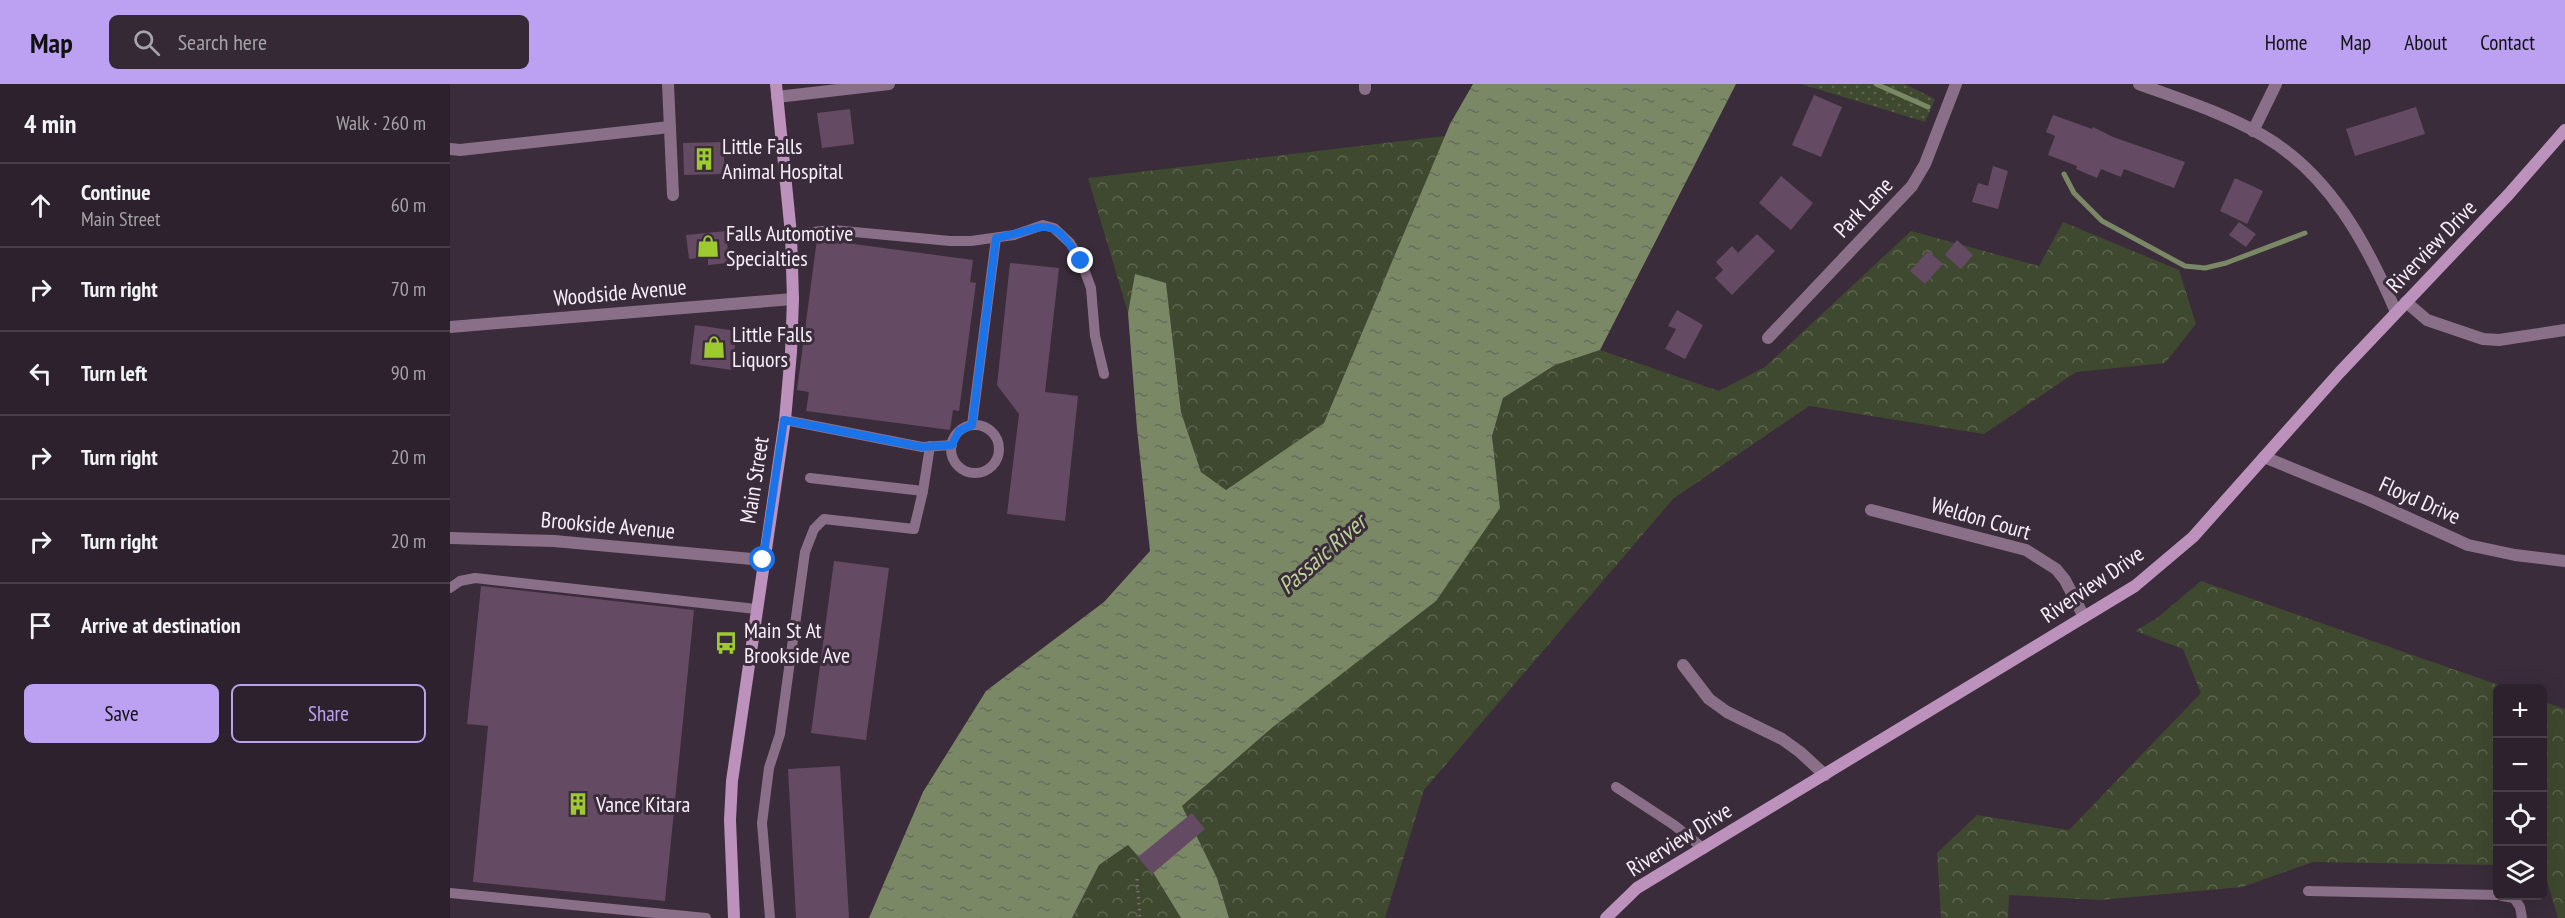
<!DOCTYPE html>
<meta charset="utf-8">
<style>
:root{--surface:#2c212c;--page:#342934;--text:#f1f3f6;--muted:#a6a3a9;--line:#483e48;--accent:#bca0f2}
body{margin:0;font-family:"PT Sans Narrow",sans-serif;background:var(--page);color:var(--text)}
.controls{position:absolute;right:18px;bottom:18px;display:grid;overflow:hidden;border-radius:9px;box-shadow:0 6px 24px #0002}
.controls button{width:54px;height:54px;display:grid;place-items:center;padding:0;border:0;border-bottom:2px solid var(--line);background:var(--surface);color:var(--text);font:30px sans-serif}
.stop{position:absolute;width:18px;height:18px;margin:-14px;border:4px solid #1a73e8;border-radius:50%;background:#fff}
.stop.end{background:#1a73e8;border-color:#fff;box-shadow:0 2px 6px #0008}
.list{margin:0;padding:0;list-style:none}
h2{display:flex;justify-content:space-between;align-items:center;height:78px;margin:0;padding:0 24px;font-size:26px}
h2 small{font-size:20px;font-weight:400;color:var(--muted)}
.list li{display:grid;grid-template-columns:39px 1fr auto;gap:18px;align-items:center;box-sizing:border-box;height:84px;padding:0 24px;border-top:2px solid var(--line)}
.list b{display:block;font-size:22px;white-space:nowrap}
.list p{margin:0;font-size:20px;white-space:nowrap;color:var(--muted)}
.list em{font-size:20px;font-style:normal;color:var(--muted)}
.actions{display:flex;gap:12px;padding:18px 24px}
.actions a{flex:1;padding:14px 0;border:2px solid var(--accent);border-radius:9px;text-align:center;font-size:21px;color:var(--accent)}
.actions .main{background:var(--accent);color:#111}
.icon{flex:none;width:33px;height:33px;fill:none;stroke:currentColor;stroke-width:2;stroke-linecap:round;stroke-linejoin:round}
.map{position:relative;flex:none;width:2115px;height:834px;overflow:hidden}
header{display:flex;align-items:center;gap:36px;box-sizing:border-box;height:84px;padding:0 30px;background:var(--accent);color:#111}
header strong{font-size:28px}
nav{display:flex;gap:33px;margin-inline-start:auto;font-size:21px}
.search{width:420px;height:54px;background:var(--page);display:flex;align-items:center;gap:15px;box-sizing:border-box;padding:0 21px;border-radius:9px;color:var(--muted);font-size:22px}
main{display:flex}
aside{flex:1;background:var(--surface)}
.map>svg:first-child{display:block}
.forest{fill:url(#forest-crowns)}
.park{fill:url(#park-dots)}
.water{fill:url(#water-ripples)}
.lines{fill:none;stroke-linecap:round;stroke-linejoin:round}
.stream{stroke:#7a8865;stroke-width:5}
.building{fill:#654a64}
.path{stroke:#7b6e7b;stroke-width:3;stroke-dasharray:1.5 4.5;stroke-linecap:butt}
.lane{stroke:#8a6f89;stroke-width:10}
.street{stroke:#8a6f89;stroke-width:12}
.secondary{stroke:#bc91bb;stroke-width:12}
.route{stroke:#1a73e8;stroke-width:8}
.labels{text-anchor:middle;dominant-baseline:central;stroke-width:6;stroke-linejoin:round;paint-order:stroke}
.poi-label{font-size:22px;fill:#f9eff9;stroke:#3a2c3a;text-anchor:start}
.street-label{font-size:22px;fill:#f9eff9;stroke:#3a2c3a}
.water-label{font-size:24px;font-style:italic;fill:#bbd196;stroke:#3a2c3a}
</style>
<header>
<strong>Map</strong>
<div class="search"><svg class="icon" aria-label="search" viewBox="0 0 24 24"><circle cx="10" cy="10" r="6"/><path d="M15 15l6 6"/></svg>Search here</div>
<nav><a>Home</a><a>Map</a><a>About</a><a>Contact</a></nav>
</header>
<main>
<aside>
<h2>4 min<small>Walk · 260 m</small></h2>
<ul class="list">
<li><svg class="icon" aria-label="ahead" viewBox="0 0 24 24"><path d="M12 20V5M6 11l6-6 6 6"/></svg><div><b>Continue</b><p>Main Street</p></div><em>60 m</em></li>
<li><svg class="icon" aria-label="right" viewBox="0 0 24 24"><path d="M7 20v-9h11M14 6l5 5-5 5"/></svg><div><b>Turn right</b></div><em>70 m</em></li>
<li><svg class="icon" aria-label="left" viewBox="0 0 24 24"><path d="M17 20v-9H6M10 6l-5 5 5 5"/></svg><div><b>Turn left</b></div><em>90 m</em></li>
<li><svg class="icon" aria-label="right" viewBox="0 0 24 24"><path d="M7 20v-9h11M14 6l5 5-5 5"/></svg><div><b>Turn right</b></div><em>20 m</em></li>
<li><svg class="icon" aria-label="right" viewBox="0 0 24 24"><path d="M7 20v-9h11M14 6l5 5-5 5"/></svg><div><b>Turn right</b></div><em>20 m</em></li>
<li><svg class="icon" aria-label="arrive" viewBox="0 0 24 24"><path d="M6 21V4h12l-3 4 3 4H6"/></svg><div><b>Arrive at destination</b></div></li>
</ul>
<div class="actions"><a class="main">Save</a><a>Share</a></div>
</aside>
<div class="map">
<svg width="2115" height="834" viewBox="0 0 2115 834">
<defs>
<pattern id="forest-crowns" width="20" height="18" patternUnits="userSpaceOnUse" patternTransform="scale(1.5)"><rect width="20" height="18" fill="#3f492f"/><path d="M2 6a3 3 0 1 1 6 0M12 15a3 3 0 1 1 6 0" fill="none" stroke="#5c644e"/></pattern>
<pattern id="park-dots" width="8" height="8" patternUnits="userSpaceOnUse" patternTransform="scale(1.5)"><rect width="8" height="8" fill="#3f492f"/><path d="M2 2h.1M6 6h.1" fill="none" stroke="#5c644e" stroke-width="1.8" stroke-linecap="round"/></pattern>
<pattern id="water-ripples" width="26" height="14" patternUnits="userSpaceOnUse" patternTransform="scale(1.5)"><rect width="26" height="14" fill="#7a8865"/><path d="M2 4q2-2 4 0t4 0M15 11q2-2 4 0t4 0" fill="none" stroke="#676e5b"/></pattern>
</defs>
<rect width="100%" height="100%" fill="#3a2c3a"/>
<g class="forest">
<path d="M 995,52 L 874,339 L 776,406 L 751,388 L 731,328 L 716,199 L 685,191 L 678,229 L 638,94 Z"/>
<path d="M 1613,138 L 1729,186 L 1746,240 L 1715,279 L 1626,288 L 1534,350 L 1359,322 L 1223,415 L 974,706 L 935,834 L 779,834 L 767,794 L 732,722 L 823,643 L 1050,424 L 1042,352 L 1053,314 L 1105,281 L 1150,266 L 1269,307 L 1315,283 L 1461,147 L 1589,182 Z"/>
<path d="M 1751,497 L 2057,604 L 2048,604 L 2047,781 L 1863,778 L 1792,803 L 1650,816 L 1559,811 L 1558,834 L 1491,834 L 1487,769 L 1527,731 L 1619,746 L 1751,609 L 1733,565 L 1685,547 L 1707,534 Z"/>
<path d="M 2092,617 L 2115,625 L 2115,834 L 2108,834 L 2093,783 Z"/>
<path d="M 678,761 L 704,790 L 731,834 L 622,834 L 649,781 Z"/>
</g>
<path class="park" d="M 1351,0 L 1455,0 L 1485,15 L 1475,38 Z"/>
<path class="water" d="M 1023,0 L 1286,0 L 1150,266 L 1105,281 L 1053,314 L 1042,352 L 1050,424 L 986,517 L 823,643 L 732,722 L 767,794 L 779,834 L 731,834 L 704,790 L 678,761 L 649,781 L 622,834 L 419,834 L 473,708 L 536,607 L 654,518 L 700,467 L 687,345 L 678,229 L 685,190 L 716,199 L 731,328 L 751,388 L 776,406 L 874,339 L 1000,40 Z"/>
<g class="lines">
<g class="stream">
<path d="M 1426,0 L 1478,23"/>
<path d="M 1614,90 L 1624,109 L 1652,137 L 1735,182 L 1755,184 L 1776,179 L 1855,149"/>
</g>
</g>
<g class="building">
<path d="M 1364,11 L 1392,23 L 1371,73 L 1342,61 Z"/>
<path d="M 1966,23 L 1975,50 L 1905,72 L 1896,45 Z"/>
<path d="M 400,25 L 404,60 L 372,64 L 367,29 Z"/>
<path d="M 1603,31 L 1642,45 L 1643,43 L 1663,53 L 1735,78 L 1724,104 L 1674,85 L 1671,93 L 1651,85 L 1647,94 L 1626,85 L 1627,82 L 1598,71 L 1605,52 L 1596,48 Z"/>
<path d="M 273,58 L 275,90 L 234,91 L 233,59 Z"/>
<path d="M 1543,82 L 1558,87 L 1548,125 L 1522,118 L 1528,99 L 1538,102 Z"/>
<path d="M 1331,92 L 1363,119 L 1341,146 L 1309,119 Z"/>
<path d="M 1785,94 L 1813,107 L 1797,140 L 1770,127 Z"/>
<path d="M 1789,138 L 1806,150 L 1796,163 L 1779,151 Z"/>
<path d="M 276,147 L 279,179 L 258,181 L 258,173 L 239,175 L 236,151 Z"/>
<path d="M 1307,150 L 1325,167 L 1282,211 L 1265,194 L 1273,186 L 1266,178 L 1282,162 L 1288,169 Z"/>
<path d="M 367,155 L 523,176 L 520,198 L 526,199 L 509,327 L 503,326 L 500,346 L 356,327 L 359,308 L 347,306 Z"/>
<path d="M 1507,156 L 1523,171 L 1511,185 L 1495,171 Z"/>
<path d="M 1478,167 L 1493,180 L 1475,200 L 1460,187 Z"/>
<path d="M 560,179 L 609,184 L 595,308 L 628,312 L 615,437 L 557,430 L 569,330 L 547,301 Z"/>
<path d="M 1227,226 L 1253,241 L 1235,275 L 1215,265 L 1226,245 L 1218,242 Z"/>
<path d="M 245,241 L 287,247 L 282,286 L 240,280 Z"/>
<path d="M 384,477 L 439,484 L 416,656 L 361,649 Z"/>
<path d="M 31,502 L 244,526 L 215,817 L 23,798 L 38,642 L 17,640 Z"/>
<path d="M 390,682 L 399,834 L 346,834 L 338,685 Z"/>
<path d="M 742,729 L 755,745 L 702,790 L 688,773 Z"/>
</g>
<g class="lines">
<path class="path" d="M 687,795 L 690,834"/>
<g class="lane">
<path d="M 341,150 L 383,146 L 500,157 L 521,157 L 564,151 L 593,141 L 604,144 L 620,159 L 631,177 L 641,204 L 645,252 L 654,290"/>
<path d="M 335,336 L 472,363 L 502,361"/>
<path d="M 522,341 L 546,154"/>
<circle cx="525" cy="365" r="24"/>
<path d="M 360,394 L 473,407 L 480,362"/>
<path d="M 0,504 L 10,497 L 25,494 L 306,525"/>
<path d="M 1166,703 L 1224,741 L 1254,765"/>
<path d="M 1858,807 L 2048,811"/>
<path d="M 0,809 L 256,834"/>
<path d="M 2052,812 L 2064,814 L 2070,823 L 2072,834"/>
<path d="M 320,834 L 312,739 L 319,684 L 330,650 L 355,468 L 364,445 L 374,435 L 464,445 L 473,407"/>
</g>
<g class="street">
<path d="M 218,0 L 223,111"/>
<path d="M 1689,0 C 1730,15 1774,29 1812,51 C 1879,89 1917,160 1946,228"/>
<path d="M 915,5 L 915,0"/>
<path d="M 327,13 L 439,0"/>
<path d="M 1803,47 L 1826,0"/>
<path d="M 0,65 L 10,66 L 220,43"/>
<path d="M 1956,218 L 1977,236 L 2033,255 L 2049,256 L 2115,246"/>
<path d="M 0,243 L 343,215"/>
<path d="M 1318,254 L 1462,102 L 1475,80 L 1506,0"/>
<path d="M 1814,373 L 1919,416 L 2018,461 L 2065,471 L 2115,477"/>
<path d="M 1421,426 L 1576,466 L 1606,485 L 1615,496 L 1634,533"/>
<path d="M 0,454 L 104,457 L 313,476"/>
<path d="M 1233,581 L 1259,615 L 1277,628 L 1332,655 L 1350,668 L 1375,691"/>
</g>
<g class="secondary">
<path d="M 284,834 L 280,736 L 282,697 L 335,336 L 341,268 L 343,215 L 341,150 L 326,0"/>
<path d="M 1156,834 L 1187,804 L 1685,502 L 1743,453 L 1890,288 L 2058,111 L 2115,46"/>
</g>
</g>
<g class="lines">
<path class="route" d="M 313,476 L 334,336 L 472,363 L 502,361 L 509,347 L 522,341 L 546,154 C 597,145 599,126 631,177"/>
</g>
<defs>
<g id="building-bare" transform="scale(1.8)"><path d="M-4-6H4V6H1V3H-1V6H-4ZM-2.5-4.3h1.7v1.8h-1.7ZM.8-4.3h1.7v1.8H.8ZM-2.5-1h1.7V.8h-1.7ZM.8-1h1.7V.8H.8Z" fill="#9dca30" stroke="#3a2c3a" stroke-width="2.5" paint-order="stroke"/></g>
<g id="shop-bare" transform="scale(1.8)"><path d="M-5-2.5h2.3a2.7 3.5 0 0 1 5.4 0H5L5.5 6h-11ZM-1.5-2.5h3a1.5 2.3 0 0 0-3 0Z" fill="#9dca30" stroke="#3a2c3a" stroke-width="2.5" paint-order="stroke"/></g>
<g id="bus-bare" transform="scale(1.8)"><path d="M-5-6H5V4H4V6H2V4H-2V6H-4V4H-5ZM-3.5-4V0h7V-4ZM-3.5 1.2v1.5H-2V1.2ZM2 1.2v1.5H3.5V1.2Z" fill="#9dca30" stroke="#3a2c3a" stroke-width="2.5" paint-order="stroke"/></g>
</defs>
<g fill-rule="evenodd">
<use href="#building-bare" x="254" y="75"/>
<use href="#shop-bare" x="258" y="162"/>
<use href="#shop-bare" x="264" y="263"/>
<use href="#bus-bare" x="276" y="559"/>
<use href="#building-bare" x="128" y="720"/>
</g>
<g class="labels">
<g class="poi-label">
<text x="272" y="62">Little Falls<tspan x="272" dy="25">Animal Hospital</tspan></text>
<text x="276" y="149">Falls Automotive<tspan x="276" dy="25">Specialties</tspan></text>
<text x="282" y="250">Little Falls<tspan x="282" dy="25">Liquors</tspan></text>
<text x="294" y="546">Main St At<tspan x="294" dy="25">Brookside Ave</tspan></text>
<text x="146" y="720">Vance Kitara</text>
</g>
<g class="street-label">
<text transform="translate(1413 123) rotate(-46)">Park Lane</text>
<text transform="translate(1981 162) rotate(-46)">Riverview Drive</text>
<text transform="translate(170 208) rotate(-5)">Woodside Avenue</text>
<text transform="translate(304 396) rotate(-81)">Main Street</text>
<text transform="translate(1970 416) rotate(24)">Floyd Drive</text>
<text transform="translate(1531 434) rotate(16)">Weldon Court</text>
<text transform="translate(158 441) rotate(5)">Brookside Avenue</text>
<text transform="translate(1642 500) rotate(-34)">Riverview Drive</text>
<text transform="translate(1229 755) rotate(-32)">Riverview Drive</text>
</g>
<g class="water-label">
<text transform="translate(872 470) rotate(-41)">Passaic River</text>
</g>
</g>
</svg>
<div class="controls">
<button>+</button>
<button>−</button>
<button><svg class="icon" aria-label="locate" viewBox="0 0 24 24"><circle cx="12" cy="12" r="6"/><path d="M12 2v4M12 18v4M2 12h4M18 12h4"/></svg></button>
<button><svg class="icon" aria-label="layers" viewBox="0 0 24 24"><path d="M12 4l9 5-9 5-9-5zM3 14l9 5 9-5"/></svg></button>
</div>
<div class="stop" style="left:313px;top:476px"></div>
<div class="stop end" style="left:631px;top:177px"></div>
</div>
</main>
